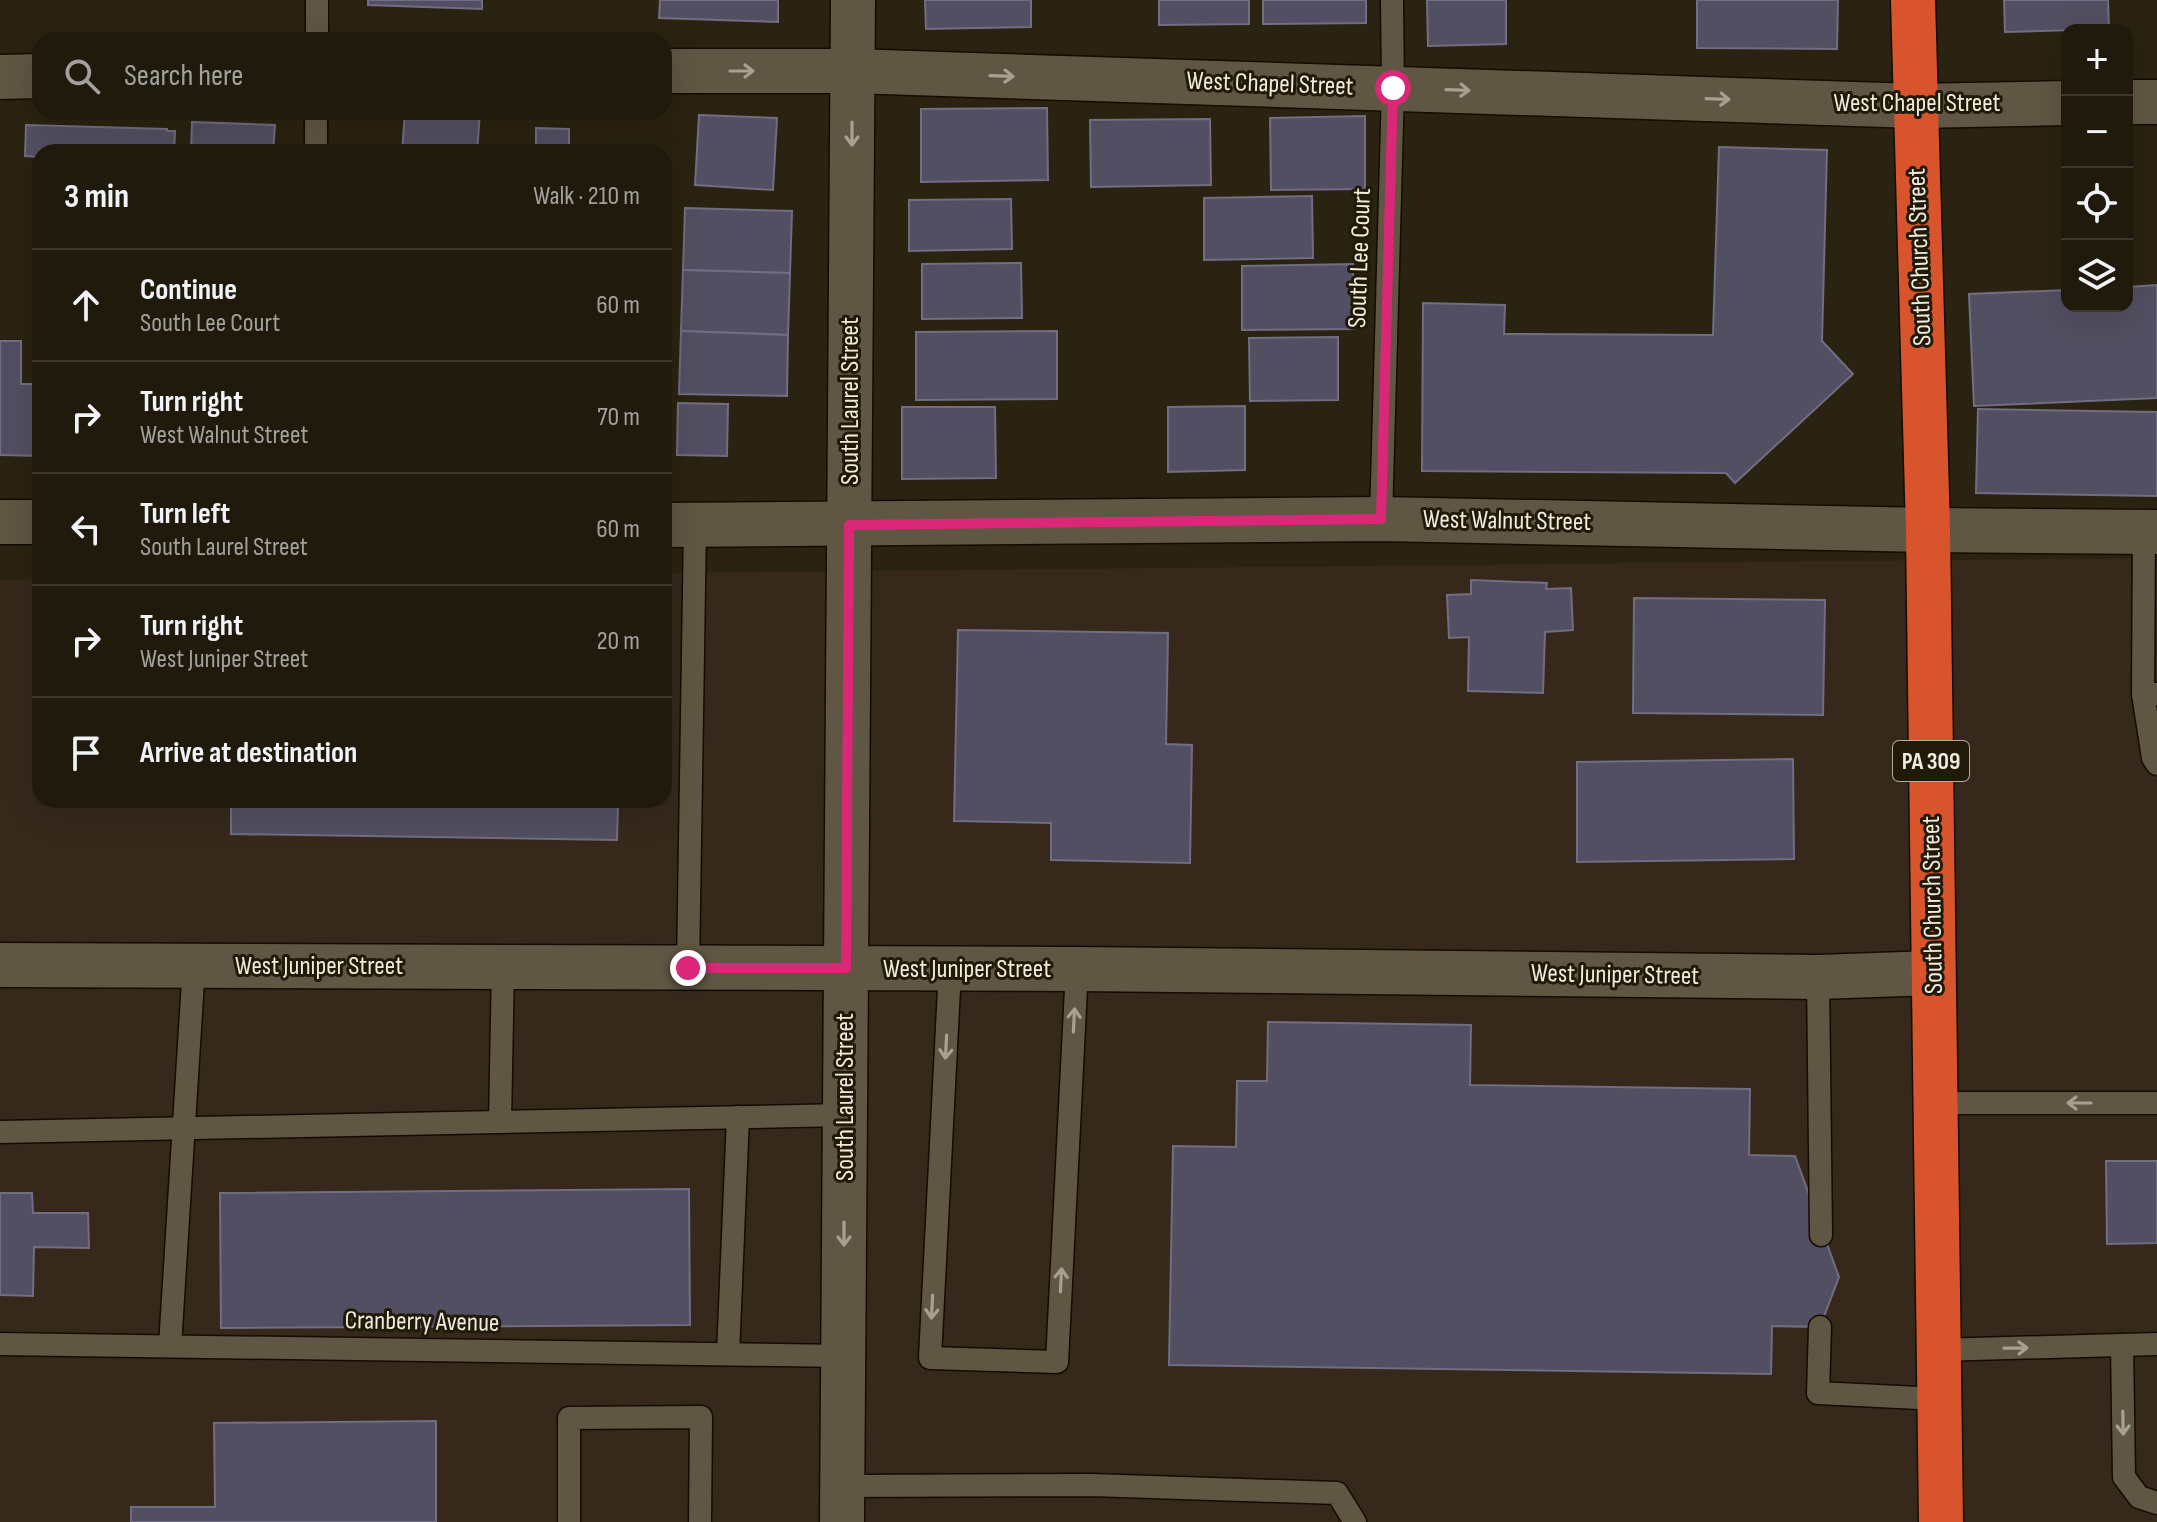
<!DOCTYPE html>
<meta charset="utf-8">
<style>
:root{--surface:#201a0d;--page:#2d271b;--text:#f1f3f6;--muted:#a2a19d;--line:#3d382e}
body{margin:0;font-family:"Sofia Sans Condensed",sans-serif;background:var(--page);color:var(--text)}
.controls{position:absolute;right:24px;top:24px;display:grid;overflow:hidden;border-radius:16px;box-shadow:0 8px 32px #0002}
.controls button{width:72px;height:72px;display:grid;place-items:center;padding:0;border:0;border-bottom:2px solid var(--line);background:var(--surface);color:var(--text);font:40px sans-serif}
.stop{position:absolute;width:24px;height:24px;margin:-18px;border:6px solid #db2777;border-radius:50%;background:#fff}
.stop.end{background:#db2777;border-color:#fff;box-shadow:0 2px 8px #0008}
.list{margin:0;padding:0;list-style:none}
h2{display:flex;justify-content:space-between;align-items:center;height:104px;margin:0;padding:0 32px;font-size:34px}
h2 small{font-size:26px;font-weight:400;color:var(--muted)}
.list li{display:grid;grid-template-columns:52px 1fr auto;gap:24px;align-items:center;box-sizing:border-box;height:112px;padding:0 32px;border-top:2px solid var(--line)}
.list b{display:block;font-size:30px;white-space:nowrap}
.list p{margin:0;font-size:26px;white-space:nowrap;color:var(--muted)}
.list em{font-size:26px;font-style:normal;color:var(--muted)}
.icon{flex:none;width:44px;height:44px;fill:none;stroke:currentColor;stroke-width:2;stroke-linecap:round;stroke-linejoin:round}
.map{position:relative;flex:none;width:2157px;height:1522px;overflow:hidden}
.search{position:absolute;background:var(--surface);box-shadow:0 8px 32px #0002;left:32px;top:32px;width:640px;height:88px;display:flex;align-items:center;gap:20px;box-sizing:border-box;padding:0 28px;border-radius:24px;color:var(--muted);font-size:30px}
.panel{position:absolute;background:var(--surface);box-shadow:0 8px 32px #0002;left:32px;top:144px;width:640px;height:664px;border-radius:24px}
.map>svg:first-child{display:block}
.commercial{fill:#36291c}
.building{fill:#534f62;stroke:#716d82;stroke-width:2}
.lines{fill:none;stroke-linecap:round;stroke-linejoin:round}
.lane-casing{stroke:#140c00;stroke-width:25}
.street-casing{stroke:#140c00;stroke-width:47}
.highway-casing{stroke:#140c00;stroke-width:47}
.lane{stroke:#5f5643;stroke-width:22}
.street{stroke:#5f5643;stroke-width:44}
.highway{stroke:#d7542c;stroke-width:44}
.oneway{stroke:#a8a091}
.route{stroke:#db2777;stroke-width:10}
.labels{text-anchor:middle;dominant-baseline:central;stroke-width:6;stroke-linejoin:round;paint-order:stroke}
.shield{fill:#221a08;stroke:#b2ac9e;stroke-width:2}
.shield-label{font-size:24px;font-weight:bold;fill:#f0eadf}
.street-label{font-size:26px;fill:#f0eadf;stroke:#221a08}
</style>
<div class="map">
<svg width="2157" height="1522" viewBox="0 0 2157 1522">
<rect width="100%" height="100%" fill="#2b2311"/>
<path class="commercial" d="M 2157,558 L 2157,1522 L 0,1522 L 0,580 L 40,579 L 40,800 L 664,800 L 664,573 Z"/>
<g class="building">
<path d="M 368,0 L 482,0 L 482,9 L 368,5 Z"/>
<path d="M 660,0 L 778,0 L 778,22 L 659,18 Z"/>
<path d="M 925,0 L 1031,0 L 1031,27 L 926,29 Z"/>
<path d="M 1159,0 L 1249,0 L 1249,24 L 1159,25 Z"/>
<path d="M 1263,0 L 1366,0 L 1366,23 L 1263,24 Z"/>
<path d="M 1427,0 L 1506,0 L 1506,44 L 1428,46 Z"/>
<path d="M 1697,0 L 1838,0 L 1837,49 L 1697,48 Z"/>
<path d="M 2004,0 L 2108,0 L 2109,29 L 2005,32 Z"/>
<path d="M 1047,108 L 1048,180 L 921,182 L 921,109 Z"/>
<path d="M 405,112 L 480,112 L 477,152 L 402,152 Z"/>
<path d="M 699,115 L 777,118 L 773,190 L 695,185 Z"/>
<path d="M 1365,116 L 1365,189 L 1271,190 L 1270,118 Z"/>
<path d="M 1210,119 L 1211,185 L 1091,187 L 1090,120 Z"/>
<path d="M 192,122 L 275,125 L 273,152 L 191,152 Z"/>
<path d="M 26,125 L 167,129 L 167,131 L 175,131 L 174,152 L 40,152 L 40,157 L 25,156 Z"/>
<path d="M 536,128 L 569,129 L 569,152 L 536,152 Z"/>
<path d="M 1719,147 L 1827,150 L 1822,341 L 1853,374 L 1735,483 L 1726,473 L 1422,471 L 1423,303 L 1505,305 L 1504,334 L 1713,335 Z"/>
<path d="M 1312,196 L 1313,258 L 1204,260 L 1204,198 Z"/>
<path d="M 1011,199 L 1012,249 L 909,251 L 909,200 Z"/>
<path d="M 685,208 L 792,211 L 790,273 L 683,270 Z"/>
<path d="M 1021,263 L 1022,318 L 922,319 L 922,264 Z"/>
<path d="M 1353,264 L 1354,329 L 1242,330 L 1242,266 Z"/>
<path d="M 683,270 L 790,273 L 788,335 L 681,331 Z"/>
<path d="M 2157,285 L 2157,398 L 1974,406 L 1969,294 L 2067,290 L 2067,306 L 2127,306 L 2127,287 Z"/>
<path d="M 681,331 L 788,335 L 787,396 L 679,394 Z"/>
<path d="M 1057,331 L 1057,399 L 916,400 L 916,332 Z"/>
<path d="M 1338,337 L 1338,400 L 1250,401 L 1249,338 Z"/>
<path d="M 0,341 L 21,341 L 21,384 L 40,384 L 40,456 L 0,455 Z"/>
<path d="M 678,403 L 728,404 L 727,456 L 677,455 Z"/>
<path d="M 1245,406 L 1245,470 L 1168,472 L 1168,407 Z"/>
<path d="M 902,407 L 995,407 L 996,478 L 902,479 Z"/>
<path d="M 1978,409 L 2157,412 L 2157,496 L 1976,493 Z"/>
<path d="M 1471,580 L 1547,583 L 1546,589 L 1571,588 L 1573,630 L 1545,632 L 1543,693 L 1468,691 L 1469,637 L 1449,638 L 1447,595 L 1471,594 Z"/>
<path d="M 1634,598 L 1825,600 L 1823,715 L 1633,713 Z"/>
<path d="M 958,630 L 1168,633 L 1166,744 L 1192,745 L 1190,863 L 1051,860 L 1051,823 L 954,821 Z"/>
<path d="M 1793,759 L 1794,859 L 1577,862 L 1577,762 Z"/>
<path d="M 216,800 L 627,800 L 626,805 L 618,805 L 617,840 L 231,834 L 231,803 L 216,803 Z"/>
<path d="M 1268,1022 L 1471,1025 L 1470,1085 L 1750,1089 L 1749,1155 L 1795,1156 L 1839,1277 L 1820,1327 L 1772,1326 L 1771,1374 L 1169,1365 L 1173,1146 L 1236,1147 L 1237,1081 L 1267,1081 Z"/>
<path d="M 2106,1161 L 2157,1161 L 2157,1243 L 2107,1244 Z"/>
<path d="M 689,1189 L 690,1325 L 221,1328 L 220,1193 Z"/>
<path d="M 0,1193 L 32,1193 L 33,1213 L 88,1213 L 89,1248 L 34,1247 L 33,1296 L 0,1295 Z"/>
<path d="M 436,1421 L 436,1522 L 131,1522 L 131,1507 L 215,1507 L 214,1423 Z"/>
</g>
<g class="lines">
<g class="lane-casing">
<g id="lane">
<path d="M 317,40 L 317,0"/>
<path d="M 316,152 L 316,112"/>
<path d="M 1381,519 L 1393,88 L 1392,0"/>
<path d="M 2144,532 L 2143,694 L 2157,694"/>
<path d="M 2143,694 L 2153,758 L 2157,764"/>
<path d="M 688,968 L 695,525"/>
<path d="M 950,969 L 930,1358 L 1057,1362 L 1077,969"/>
<path d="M 1818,977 L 1821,1235"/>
<path d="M 1935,1103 L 2157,1103"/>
<path d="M 500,1122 L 503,967"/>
<path d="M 0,1132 L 845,1115"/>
<path d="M 1820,1327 L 1818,1393 L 1939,1399"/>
<path d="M 0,1344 L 843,1356"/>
<path d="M 2122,1345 L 2124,1477 L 2139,1497 L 2157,1503"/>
<path d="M 170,1346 L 194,965"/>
<path d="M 1938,1350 L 2157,1344"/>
<path d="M 728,1354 L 738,1117"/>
<path d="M 842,1486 L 1091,1485 L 1337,1493 L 1355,1522"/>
<path d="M 569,1522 L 569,1418 L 701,1417 L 700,1522"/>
</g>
</g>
<g class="street-casing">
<g id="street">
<path d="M 664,71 L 852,71 L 1916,106 L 2067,103"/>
<path d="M 0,77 L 40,76"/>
<path d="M 2127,102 L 2157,102"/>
<path d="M 0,522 L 40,522"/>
<path d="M 664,525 L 1381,519 L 1928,530 L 2157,532"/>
<path d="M 0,965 L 1077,969 L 1818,977 L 1933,973"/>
<path d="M 842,1522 L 853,0"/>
</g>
</g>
<g class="highway-casing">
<path id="highway" d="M 1913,0 L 1928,530 L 1941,1522"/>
</g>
<use href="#lane" class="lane"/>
<use href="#street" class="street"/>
<use href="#highway" class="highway"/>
</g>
<defs><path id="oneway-shaft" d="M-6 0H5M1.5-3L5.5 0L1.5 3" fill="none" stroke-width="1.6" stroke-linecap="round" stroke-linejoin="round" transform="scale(2)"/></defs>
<g class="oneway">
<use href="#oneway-shaft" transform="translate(742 71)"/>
<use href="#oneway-shaft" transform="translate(1002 76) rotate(2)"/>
<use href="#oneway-shaft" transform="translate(1458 90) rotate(2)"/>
<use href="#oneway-shaft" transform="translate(1718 99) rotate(2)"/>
<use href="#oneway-shaft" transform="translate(852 134) rotate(90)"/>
<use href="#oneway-shaft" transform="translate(1074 1020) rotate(-87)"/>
<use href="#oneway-shaft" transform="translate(946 1047) rotate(93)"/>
<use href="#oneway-shaft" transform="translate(2079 1103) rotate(-180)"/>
<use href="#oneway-shaft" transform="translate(844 1234) rotate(90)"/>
<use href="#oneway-shaft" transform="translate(1061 1280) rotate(-87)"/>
<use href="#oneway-shaft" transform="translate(932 1307) rotate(93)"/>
<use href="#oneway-shaft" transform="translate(2016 1348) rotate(-1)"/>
<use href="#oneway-shaft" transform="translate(2123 1423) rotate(89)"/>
</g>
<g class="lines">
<path class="route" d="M 688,968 L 846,968 L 849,525 L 1381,519 L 1393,88"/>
</g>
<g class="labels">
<rect class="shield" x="1893" y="741" width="76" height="40" rx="6"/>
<g class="shield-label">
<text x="1931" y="761">PA 309</text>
</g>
<g class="street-label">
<text transform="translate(1270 84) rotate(2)">West Chapel Street</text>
<text x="1917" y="103">West Chapel Street</text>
<text transform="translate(1920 257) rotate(-92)">South Church Street</text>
<text transform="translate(1360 258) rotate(-88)">South Lee Court</text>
<text transform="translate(850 401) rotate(-90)">South Laurel Street</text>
<text transform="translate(1507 521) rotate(1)">West Walnut Street</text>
<text transform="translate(1933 905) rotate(-91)">South Church Street</text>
<text x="319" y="966">West Juniper Street</text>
<text x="967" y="969">West Juniper Street</text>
<text transform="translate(1615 975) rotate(1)">West Juniper Street</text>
<text transform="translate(845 1097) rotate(-90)">South Laurel Street</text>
<text transform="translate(422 1322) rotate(1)">Cranberry Avenue</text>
</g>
</g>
</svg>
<div class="controls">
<button>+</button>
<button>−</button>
<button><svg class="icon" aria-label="locate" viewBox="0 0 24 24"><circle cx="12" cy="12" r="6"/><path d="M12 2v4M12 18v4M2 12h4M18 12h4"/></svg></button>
<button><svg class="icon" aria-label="layers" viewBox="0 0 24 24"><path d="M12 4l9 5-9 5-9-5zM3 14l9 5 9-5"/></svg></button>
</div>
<div class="stop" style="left:1393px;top:88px"></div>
<div class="stop end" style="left:688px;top:968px"></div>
<div class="search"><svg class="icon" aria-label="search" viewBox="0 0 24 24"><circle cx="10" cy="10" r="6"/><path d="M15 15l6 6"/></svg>Search here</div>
<section class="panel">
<h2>3 min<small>Walk · 210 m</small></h2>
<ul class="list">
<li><svg class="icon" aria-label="ahead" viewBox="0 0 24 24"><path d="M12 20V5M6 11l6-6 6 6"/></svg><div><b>Continue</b><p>South Lee Court</p></div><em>60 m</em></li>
<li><svg class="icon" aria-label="right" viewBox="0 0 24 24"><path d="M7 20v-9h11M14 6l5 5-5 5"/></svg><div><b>Turn right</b><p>West Walnut Street</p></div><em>70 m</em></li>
<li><svg class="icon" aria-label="left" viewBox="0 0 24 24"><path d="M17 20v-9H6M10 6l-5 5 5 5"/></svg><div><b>Turn left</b><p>South Laurel Street</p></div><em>60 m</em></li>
<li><svg class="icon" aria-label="right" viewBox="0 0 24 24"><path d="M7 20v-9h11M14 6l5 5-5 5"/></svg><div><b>Turn right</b><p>West Juniper Street</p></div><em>20 m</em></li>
<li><svg class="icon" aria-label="arrive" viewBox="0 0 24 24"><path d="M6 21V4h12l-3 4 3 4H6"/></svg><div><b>Arrive at destination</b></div></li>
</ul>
</section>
</div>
